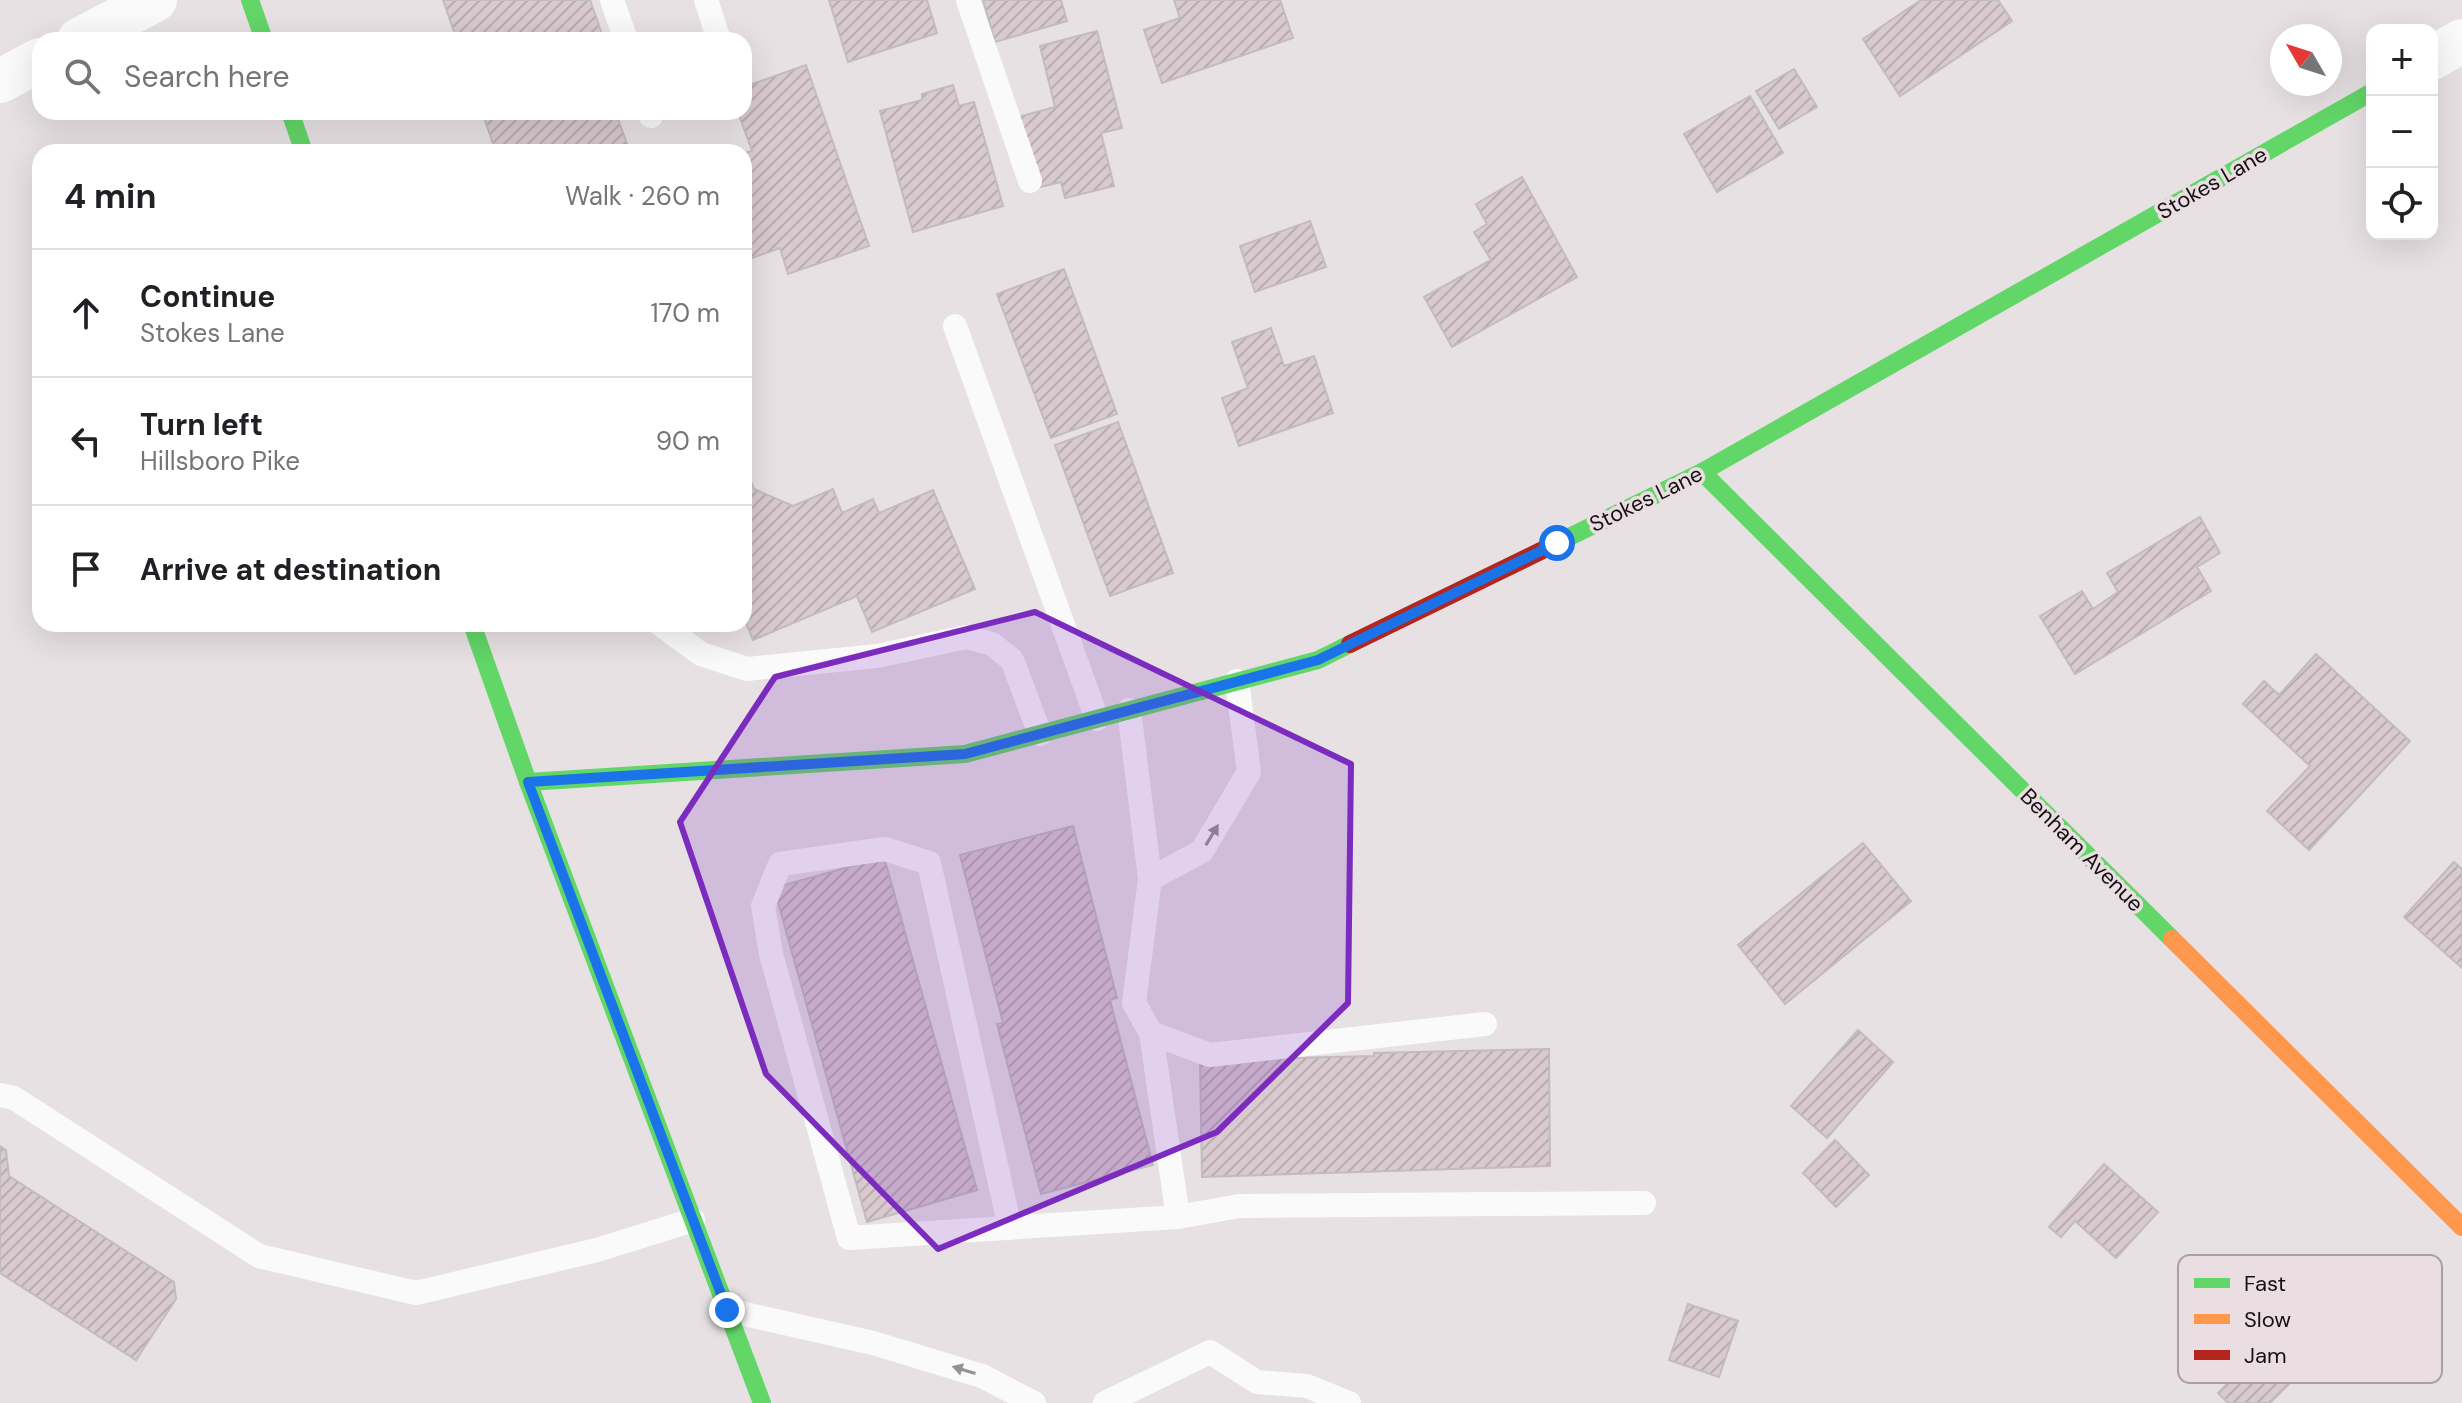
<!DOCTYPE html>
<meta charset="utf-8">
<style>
:root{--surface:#fff;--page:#f6f6f6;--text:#202124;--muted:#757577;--line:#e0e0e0}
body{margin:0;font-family:"DM Sans",sans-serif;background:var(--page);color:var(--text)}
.controls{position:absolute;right:24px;top:24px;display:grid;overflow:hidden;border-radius:16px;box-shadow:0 8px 32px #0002}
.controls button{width:72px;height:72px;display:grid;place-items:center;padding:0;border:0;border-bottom:2px solid var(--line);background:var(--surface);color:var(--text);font:40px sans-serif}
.compass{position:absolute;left:2270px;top:24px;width:72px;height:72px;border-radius:50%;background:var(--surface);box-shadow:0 8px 32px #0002;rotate:309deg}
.stop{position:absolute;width:24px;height:24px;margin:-18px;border:6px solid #1a73e8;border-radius:50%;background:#fff}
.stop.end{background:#1a73e8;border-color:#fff;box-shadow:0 2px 8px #0008}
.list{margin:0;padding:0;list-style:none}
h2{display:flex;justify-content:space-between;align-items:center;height:104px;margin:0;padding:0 32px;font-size:34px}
h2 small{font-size:26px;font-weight:400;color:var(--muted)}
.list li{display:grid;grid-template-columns:52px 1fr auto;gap:24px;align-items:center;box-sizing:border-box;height:128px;padding:0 32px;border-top:2px solid var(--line)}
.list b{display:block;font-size:30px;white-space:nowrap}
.list p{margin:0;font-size:26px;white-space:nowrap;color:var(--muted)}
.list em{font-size:26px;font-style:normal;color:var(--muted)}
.icon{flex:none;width:44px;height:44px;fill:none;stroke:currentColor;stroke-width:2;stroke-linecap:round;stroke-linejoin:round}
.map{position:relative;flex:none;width:2462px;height:1403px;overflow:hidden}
.search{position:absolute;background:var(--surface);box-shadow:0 8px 32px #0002;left:32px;top:32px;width:720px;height:88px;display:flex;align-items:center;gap:20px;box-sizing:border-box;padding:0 28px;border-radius:24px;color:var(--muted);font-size:30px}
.panel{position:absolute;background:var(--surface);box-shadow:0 8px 32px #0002;left:32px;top:144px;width:720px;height:488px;border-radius:24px}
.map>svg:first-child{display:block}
.building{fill:url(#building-hatch);stroke:#c1bcbe;stroke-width:2}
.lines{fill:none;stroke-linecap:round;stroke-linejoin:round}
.lane{stroke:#fbfafb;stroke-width:24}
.street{stroke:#fbfafb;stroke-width:44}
.fast{stroke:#63d668;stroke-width:18}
.slow{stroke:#ff974d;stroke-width:18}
.jam{stroke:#b3261e;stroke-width:18}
.oneway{fill:#949193}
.route{stroke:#1a73e8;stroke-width:10}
.marked{fill:#7b2cbf;fill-opacity:0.2;stroke:#7b2cbf;stroke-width:6;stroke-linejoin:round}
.labels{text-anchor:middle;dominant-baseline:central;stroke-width:7;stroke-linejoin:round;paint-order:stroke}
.street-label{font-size:22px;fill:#151113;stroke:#eadee2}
.key{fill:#eadee2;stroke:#aaa0a4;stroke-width:2}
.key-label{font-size:22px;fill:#151113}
</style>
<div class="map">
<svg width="2462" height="1403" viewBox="0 0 2462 1403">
<defs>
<pattern id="building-hatch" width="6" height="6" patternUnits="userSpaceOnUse" patternTransform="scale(2)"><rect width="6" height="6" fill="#d9cacf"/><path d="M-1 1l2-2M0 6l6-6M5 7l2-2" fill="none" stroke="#b9acb1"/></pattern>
</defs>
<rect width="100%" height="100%" fill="#e7e1e3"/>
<g class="building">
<path d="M 443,0 L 590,0 L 604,40 L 457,40 Z"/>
<path d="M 829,0 L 927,0 L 937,33 L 848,62 Z"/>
<path d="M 983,0 L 1061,0 L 1067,21 L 995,42 Z"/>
<path d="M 1174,0 L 1280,0 L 1293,38 L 1162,83 L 1144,30 L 1180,18 Z"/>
<path d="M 1921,0 L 1998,0 L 2012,21 L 1900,96 L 1863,39 Z"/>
<path d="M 1097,31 L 1122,128 L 1101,133 L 1114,186 L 1065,198 L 1061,182 L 1036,188 L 1018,117 L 1055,107 L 1040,46 Z"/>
<path d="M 806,65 L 869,246 L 788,274 L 780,248 L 744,261 L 744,153 L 752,151 L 738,112 L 744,112 L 744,87 Z"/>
<path d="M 1794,69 L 1817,107 L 1779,129 L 1756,91 Z"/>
<path d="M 953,85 L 959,106 L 974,102 L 1003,206 L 913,232 L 880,111 L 922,100 L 922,94 Z"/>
<path d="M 1750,96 L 1783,153 L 1717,192 L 1684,134 Z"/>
<path d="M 482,112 L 629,112 L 630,115 L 618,119 L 630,152 L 496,152 Z"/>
<path d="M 1522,177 L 1577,277 L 1452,347 L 1424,297 L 1491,260 L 1474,232 L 1487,224 L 1476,204 Z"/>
<path d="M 1310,221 L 1326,267 L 1255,292 L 1240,246 Z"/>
<path d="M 1064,269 L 1117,414 L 1051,438 L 997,294 Z"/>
<path d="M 1271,328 L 1284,366 L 1314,356 L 1333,413 L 1239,446 L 1222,398 L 1248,388 L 1232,342 Z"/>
<path d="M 1118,422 L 1173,573 L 1110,596 L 1055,445 Z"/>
<path d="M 744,465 L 754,489 L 793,506 L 833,489 L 842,513 L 873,499 L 879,513 L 933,490 L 975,589 L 872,632 L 857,596 L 753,640 L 744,618 Z"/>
<path d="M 2200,517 L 2220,553 L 2197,567 L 2211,591 L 2075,674 L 2040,616 L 2082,591 L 2093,609 L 2118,592 L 2107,573 Z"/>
<path d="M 2316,654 L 2410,741 L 2309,850 L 2267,811 L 2310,766 L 2243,704 L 2264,681 L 2279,695 Z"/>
<path d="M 1073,826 L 1117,998 L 1110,1000 L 1153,1165 L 1041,1194 L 997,1024 L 1003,1023 L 960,855 Z"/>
<path d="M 1863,843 L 1911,901 L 1785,1004 L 1738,945 Z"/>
<path d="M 884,857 L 977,1190 L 867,1222 L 774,888 Z"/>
<path d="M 2454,862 L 2462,869 L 2462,968 L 2404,917 Z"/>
<path d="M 1858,1030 L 1893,1062 L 1827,1138 L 1791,1106 Z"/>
<path d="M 1549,1049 L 1550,1166 L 1202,1177 L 1200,1060 L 1374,1056 L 1374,1053 Z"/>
<path d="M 1835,1140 L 1869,1175 L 1836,1207 L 1803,1173 Z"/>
<path d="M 0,1146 L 6,1150 L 9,1176 L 174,1282 L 176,1299 L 136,1360 L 0,1273 Z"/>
<path d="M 2104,1164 L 2158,1212 L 2116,1258 L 2075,1221 L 2061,1237 L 2049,1227 Z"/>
<path d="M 2242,1288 L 2299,1344 L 2277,1366 L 2292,1381 L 2270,1403 L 2228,1403 L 2218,1393 L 2239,1372 L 2198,1332 Z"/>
<path d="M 1688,1304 L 1738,1321 L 1719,1377 L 1669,1360 Z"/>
</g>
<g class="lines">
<g class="lane">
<path d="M 612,0 L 626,40"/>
<path d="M 706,0 L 719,40"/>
<path d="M 968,0 L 1030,181"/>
<path d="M 650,112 L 651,116"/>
<path d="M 955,326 L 1097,719"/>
<path d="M 660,624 L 701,654 L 747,669 L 877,656 L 966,637 L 992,644 L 1012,660 L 1040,734"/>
<path d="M 1129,710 L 1150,879 L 1134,1003 L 1151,1033 L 1210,1055 L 1485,1024"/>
<path d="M 1150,879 L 1202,851 L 1249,772 L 1237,681"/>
<path d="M 0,1095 L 14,1098 L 259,1256 L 416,1293 L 597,1250 L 693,1220"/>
<path d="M 1178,1217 L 1239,1206 L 1644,1203"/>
<path d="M 1010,1228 L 929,863 L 885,849 L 780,864 L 763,906 L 771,954 L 849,1238 L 1178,1217 L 1151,1033"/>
<path d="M 727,1310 L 873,1343 L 982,1376 L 1034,1403"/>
<path d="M 1105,1403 L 1210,1352 L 1257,1382 L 1307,1386 L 1349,1403"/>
</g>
<g class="street">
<path d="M 79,40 L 155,0"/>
<path d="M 2432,58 L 2462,41"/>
<path d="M 0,81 L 40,60"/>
</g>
<g class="fast">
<path d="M 250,0 L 264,40"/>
<path d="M 290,112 L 304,152"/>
<path d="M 1702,472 L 2172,939"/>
<path d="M 1553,545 L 1702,472 L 2372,92"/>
<path d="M 472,624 L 528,782 L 762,1403"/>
<path d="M 528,782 L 965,754 L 1318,660 L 1350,644"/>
</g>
<path class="slow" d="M 2172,939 L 2462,1227"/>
<path class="jam" d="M 1350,644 L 1553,545"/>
</g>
<defs><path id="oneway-solid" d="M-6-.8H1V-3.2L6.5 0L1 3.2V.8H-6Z" transform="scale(2)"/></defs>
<g class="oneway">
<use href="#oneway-solid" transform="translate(1212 835) rotate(-59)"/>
<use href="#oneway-solid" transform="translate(964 1370) rotate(-163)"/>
</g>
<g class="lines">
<path class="route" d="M 727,1310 L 528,782 L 965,754 L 1318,660 L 1557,543"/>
</g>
<path class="marked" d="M 1035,612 L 1351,764 L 1348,1003 L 1217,1132 L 938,1249 L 766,1074 L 680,822 L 775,677 Z"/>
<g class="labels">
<g class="street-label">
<text transform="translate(2212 183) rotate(-30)">Stokes Lane</text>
<text transform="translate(1646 499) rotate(-26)">Stokes Lane</text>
<text transform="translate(2082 850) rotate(45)">Benham Avenue</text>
</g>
</g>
<rect x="2178" y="1255" width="264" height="128" rx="12" class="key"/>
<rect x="2194" y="1278" width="36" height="10" fill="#63d668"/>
<rect x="2194" y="1314" width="36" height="10" fill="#ff974d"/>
<rect x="2194" y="1350" width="36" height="10" fill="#b3261e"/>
<g class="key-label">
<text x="2244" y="1291">Fast</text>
<text x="2244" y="1327">Slow</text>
<text x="2244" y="1363">Jam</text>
</g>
</svg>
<div class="controls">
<button>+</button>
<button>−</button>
<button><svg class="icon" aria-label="locate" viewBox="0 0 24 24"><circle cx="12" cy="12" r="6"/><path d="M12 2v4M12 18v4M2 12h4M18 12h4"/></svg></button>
</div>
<svg class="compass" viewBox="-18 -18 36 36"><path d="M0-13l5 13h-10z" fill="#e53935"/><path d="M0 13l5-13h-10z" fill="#757577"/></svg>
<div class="stop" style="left:1557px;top:543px"></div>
<div class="stop end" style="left:727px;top:1310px"></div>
<div class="search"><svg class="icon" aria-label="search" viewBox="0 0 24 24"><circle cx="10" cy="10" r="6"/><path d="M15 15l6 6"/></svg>Search here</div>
<section class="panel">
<h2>4 min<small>Walk · 260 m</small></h2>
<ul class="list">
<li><svg class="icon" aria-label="ahead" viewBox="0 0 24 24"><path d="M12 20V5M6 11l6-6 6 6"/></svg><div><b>Continue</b><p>Stokes Lane</p></div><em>170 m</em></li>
<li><svg class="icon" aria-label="left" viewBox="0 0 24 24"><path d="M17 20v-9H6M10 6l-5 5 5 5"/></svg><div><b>Turn left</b><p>Hillsboro Pike</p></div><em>90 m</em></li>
<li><svg class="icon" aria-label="arrive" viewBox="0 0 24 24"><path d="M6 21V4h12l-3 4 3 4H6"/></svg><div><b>Arrive at destination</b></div></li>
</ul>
</section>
</div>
